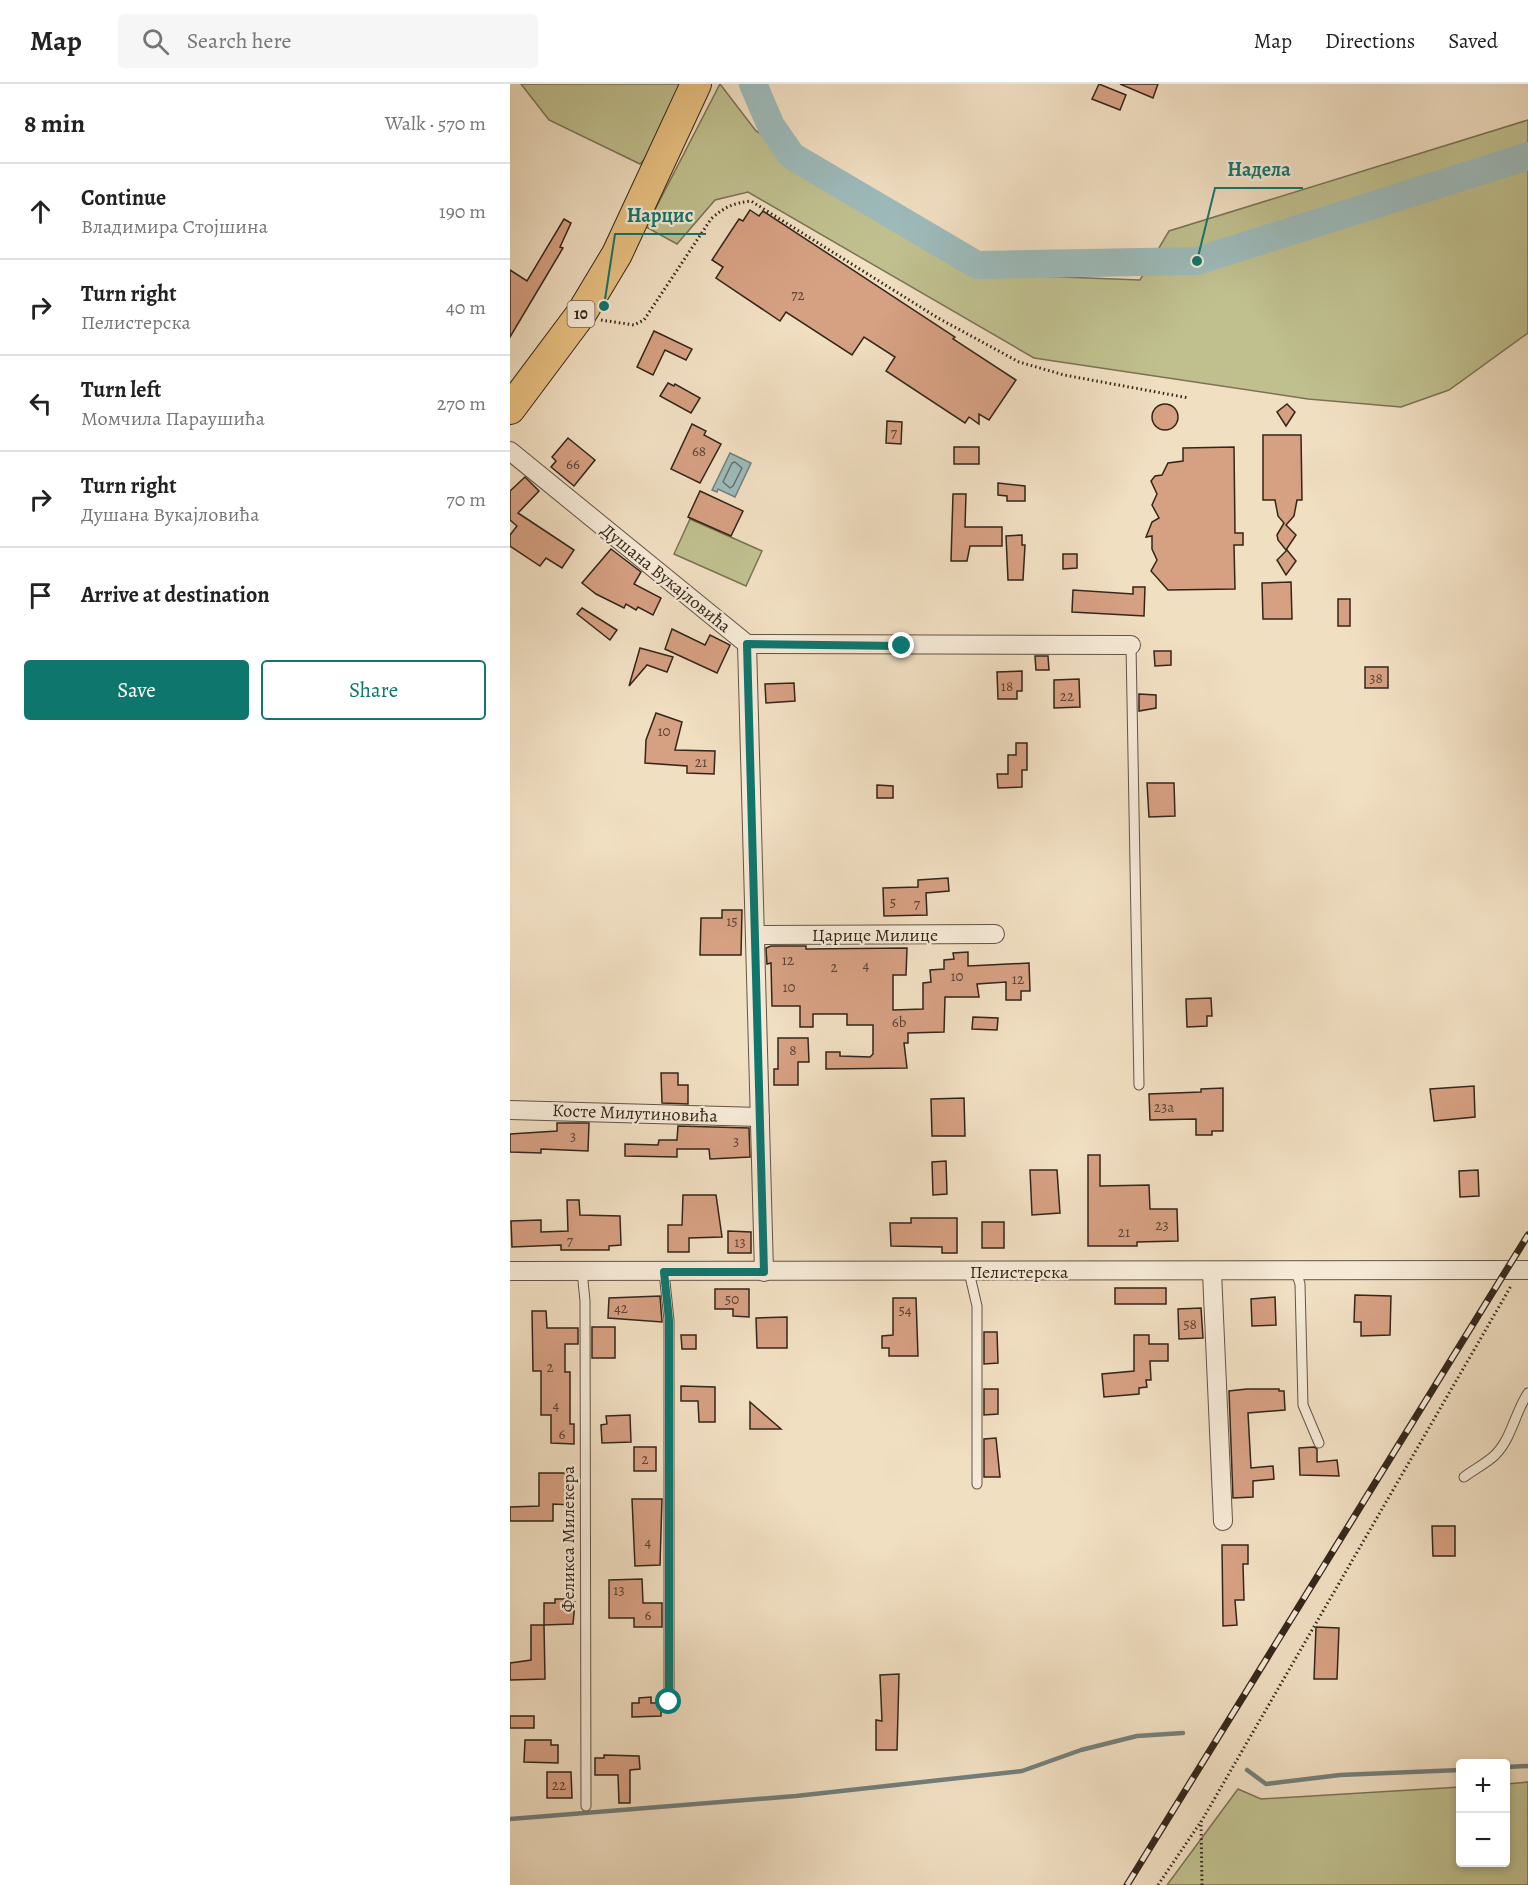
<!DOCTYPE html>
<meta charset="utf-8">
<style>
:root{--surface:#fff;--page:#f6f6f6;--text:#222;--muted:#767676;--line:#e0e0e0;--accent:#0f766e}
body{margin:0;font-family:Alegreya,serif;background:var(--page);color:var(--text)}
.controls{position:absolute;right:18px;bottom:18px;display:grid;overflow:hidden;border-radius:6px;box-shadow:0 3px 9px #0003}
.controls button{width:54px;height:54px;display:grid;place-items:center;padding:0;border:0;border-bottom:2px solid var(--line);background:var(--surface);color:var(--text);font:30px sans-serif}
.stop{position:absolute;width:18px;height:18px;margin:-14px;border:4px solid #0f766e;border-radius:50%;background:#fff}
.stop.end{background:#0f766e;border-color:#fff;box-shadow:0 2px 6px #0008}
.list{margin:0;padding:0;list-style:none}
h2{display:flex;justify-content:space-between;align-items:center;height:78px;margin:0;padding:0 24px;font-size:26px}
h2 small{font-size:20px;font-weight:400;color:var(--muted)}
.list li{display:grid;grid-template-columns:39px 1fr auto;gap:18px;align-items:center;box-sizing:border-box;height:96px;padding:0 24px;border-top:2px solid var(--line)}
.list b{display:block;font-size:22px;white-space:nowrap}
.list p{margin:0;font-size:20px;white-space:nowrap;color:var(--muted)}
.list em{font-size:20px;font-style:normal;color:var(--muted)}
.actions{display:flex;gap:12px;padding:18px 24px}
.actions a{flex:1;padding:14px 0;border:2px solid var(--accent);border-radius:6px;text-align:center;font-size:21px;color:var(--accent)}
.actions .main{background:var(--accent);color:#fff}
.icon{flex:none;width:33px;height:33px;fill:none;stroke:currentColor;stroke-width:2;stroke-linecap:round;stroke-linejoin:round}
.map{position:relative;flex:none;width:1018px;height:1801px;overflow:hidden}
header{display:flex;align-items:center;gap:36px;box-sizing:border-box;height:84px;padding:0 30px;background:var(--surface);border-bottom:2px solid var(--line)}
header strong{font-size:28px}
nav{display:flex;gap:33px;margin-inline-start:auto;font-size:21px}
.search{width:420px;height:54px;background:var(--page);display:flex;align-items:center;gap:15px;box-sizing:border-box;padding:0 21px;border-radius:6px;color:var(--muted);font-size:22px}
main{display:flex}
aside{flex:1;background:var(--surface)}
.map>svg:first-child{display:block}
.green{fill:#c0c08f;stroke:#7a7354;stroke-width:1.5}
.water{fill:#9dbbbb;stroke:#737f7b;stroke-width:1.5}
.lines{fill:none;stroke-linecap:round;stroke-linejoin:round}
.shore{stroke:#68706a;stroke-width:1.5}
.stream{stroke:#737f7b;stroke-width:4.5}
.river{stroke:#9dbbbb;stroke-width:28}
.building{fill:#d6a082;stroke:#34261a;stroke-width:1.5}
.service-casing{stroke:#635444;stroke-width:11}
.minor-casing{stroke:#635444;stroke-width:20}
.primary-casing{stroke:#34261a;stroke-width:32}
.path{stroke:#34261a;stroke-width:3;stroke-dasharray:1.5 3;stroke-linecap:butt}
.service{stroke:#f6ead7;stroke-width:9}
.minor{stroke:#f6ead7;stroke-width:18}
.primary{stroke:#e8c081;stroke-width:30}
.rail-casing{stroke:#34261a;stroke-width:7}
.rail{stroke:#f6ead7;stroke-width:4.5;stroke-dasharray:14;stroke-linecap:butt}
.route{stroke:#0f766e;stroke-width:8}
.labels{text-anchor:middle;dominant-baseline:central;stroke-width:4.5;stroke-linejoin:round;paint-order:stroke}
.number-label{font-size:15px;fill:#5c4434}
.shield{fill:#f6ead7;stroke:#6e6153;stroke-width:1.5}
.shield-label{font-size:16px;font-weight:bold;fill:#34261a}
.street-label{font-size:18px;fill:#34261a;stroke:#f6ead7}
.leader{fill:none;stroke:#0f766e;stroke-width:2}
.callout-dot{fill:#0f766e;stroke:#f6ead7;stroke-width:2}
.callout-label{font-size:20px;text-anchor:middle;font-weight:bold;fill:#0f766e;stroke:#f6ead7;stroke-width:4.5;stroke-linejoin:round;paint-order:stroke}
</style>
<header>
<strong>Map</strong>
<div class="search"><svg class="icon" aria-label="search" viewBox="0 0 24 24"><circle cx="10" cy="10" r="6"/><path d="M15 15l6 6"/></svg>Search here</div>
<nav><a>Map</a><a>Directions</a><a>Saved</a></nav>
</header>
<main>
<aside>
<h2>8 min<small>Walk · 570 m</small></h2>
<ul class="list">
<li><svg class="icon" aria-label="ahead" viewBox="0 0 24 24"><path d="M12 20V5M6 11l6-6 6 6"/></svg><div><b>Continue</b><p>Владимира Стојшина</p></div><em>190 m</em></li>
<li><svg class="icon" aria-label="right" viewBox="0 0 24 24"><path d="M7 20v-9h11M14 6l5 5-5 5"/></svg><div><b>Turn right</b><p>Пелистерска</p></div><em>40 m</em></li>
<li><svg class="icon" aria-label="left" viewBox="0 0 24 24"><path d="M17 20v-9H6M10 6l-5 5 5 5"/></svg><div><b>Turn left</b><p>Момчила Параушића</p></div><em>270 m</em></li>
<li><svg class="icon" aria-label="right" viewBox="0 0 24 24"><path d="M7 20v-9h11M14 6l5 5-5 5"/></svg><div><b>Turn right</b><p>Душана Вукајловића</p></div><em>70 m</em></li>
<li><svg class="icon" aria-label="arrive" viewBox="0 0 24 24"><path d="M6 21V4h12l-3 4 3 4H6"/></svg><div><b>Arrive at destination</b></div></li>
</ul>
<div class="actions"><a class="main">Save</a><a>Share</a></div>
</aside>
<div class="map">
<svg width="1018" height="1801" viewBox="0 0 1018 1801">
<rect width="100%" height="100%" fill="#f1dfc2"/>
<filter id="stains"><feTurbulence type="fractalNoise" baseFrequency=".00333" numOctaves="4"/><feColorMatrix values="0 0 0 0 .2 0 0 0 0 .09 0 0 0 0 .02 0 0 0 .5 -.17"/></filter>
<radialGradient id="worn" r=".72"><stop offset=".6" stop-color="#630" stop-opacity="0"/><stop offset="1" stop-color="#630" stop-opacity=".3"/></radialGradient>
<g class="green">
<path d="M 11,0 L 177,0 L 152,56 L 130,80 L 39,36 Z"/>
<path d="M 210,0 L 246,47 L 499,191 L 630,196 L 659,147 L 1018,36 L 1018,249 L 939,306 L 891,323 L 798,315 L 524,274 L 238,108 L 205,116 L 167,160 L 136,143 Z"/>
<path d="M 180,435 L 252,467 L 236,502 L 164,470 Z"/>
<path d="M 1018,1698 L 1018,1801 L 657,1801 L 728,1705 L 751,1715 L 950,1703 L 950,1778 L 996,1778 L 996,1700 Z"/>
</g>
<path class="water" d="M 220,369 L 241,379 L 225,413 L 208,405 L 207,408 L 202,406 Z"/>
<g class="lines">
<path class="shore" d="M 225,378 L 232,384 L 223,402 L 220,404 L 213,398 L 222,379 Z"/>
<g class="stream">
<path d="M 996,1683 L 1018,1682"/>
<path d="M 737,1686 L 756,1700 L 830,1691 L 950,1686"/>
<path d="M 0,1735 L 286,1712 L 512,1687 L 571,1666 L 627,1652 L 673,1649"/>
</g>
<path class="river" d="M 243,0 L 261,42 L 282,72 L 467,181 L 687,177 L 1018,72"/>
</g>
<g class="building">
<path d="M 589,0 L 616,11 L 610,26 L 582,15 Z"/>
<path d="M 610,0 L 648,0 L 643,14 Z"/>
<path d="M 240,126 L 249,132 L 253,127 L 445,253 L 443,255 L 506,296 L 479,336 L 469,330 L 469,340 L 459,333 L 455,339 L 376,287 L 385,273 L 354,253 L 342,271 L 276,228 L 270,237 L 206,194 L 213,183 L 202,176 L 229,135 L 233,137 Z"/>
<path d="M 54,135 L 61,139 L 50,163 L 53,164 L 0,253 L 0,186 L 17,197 Z"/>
<path d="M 144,247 L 182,265 L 176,276 L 155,266 L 143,291 L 127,283 Z"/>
<path d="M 158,299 L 164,302 L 165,300 L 190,314 L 181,329 L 150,312 Z"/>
<circle cx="655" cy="333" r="13"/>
<path d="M 777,320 L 785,328 L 776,342 L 767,328 Z"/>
<path d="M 377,337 L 392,338 L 391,360 L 376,359 Z"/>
<path d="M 182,340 L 196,347 L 194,351 L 211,360 L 190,399 L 161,385 Z"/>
<path d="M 753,351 L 791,351 L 792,416 L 787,416 L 784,432 L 776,441 L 786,451 L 776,466 L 768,456 L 767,451 L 774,439 L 768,432 L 765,416 L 753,416 Z"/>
<path d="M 58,354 L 85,376 L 64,402 L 41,383 L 46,377 L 42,373 Z"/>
<rect x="444" y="363" width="25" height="17"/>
<path d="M 724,363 L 725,449 L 733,449 L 733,461 L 724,461 L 725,505 L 658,506 L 641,487 L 647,476 L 642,465 L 642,452 L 636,453 L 642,438 L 649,434 L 642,421 L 647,410 L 641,397 L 645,392 L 652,391 L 658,379 L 673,377 L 673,364 Z"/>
<path d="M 15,393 L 29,407 L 8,429 L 64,466 L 52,484 L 36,474 L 30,482 L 0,462 L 0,451 L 7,442 L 0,436 L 0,407 Z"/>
<path d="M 488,399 L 515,402 L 515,417 L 497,417 L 497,412 L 488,411 Z"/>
<path d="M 190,407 L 233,427 L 221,452 L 178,433 Z"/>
<path d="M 443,410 L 456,410 L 455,443 L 492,443 L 492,462 L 460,462 L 457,477 L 441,477 Z"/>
<path d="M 512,451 L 512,461 L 515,461 L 513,496 L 498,496 L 496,452 Z"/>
<path d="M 101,465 L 131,488 L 124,500 L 151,514 L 143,531 L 128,523 L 126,526 L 116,520 L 114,524 L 86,510 L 72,499 Z"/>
<path d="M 777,466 L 786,477 L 776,491 L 767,476 Z"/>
<path d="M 553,470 L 567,470 L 567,484 L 553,485 Z"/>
<path d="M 781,498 L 782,535 L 753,535 L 752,499 Z"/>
<path d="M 623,503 L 635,503 L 634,532 L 562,528 L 563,506 L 623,510 Z"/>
<rect x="828" y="515" width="12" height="27"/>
<path d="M 72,524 L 107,546 L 100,556 L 67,530 Z"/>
<path d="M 162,545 L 195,561 L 200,551 L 220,561 L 207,589 L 155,565 Z"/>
<path d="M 130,564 L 163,573 L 157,588 L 137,581 L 119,602 Z"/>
<path d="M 644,567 L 661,567 L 661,581 L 645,582 Z"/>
<path d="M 525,572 L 538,572 L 539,586 L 526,586 Z"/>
<rect x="855" y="583" width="23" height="21"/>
<path d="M 512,587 L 512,607 L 507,607 L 507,615 L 488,615 L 487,588 Z"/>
<path d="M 569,595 L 570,623 L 544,624 L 544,596 Z"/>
<path d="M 284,599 L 285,617 L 256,619 L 255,600 Z"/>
<path d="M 629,610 L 646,611 L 646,624 L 629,627 Z"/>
<path d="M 146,629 L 172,638 L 165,666 L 205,667 L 204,690 L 177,689 L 177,682 L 135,679 L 136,656 Z"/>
<path d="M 506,659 L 517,659 L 517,686 L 512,686 L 512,703 L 488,704 L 487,690 L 498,690 L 498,671 L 506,671 Z"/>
<path d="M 637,699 L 664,699 L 665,732 L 639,733 Z"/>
<path d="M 367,701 L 383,702 L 383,714 L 367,714 Z"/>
<path d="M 438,794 L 439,807 L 416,809 L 417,831 L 374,832 L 373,804 L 408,803 L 408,796 Z"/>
<path d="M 212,826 L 232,826 L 231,871 L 190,871 L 191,834 L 212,834 Z"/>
<path d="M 261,862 L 296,862 L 296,865 L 397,864 L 396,891 L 383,891 L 383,926 L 413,925 L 413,899 L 421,898 L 420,886 L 434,885 L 434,876 L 444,875 L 443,869 L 458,868 L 458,882 L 519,879 L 520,907 L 511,907 L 511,916 L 496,916 L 496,898 L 467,900 L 469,913 L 435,913 L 434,948 L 398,949 L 398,959 L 394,959 L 397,984 L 316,985 L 316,968 L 330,968 L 330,972 L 360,973 L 363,970 L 363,941 L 337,941 L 337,930 L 303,930 L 303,943 L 290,943 L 290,922 L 262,922 L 261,879 L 257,880 L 256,864 Z"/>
<path d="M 701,914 L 702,932 L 697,932 L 697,942 L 677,943 L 676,915 Z"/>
<path d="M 463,933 L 488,934 L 487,946 L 462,945 Z"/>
<path d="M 268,954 L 298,954 L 299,978 L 288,978 L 288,1001 L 264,1001 L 264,985 L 268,985 Z"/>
<path d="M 151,989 L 168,989 L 168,1001 L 178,1001 L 178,1020 L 152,1019 Z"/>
<path d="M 964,1002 L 965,1033 L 924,1037 L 920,1005 Z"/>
<path d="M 713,1004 L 713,1047 L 702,1047 L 702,1051 L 686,1051 L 686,1035 L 640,1036 L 639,1010 L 691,1008 L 691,1005 Z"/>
<path d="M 454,1014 L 455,1052 L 422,1052 L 421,1015 Z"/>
<path d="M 47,1039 L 79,1039 L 78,1067 L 31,1065 L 31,1069 L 0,1068 L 0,1050 L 47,1047 Z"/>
<path d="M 168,1042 L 239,1044 L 240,1073 L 200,1075 L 199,1065 L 167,1065 L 167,1073 L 115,1072 L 115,1060 L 148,1061 L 149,1056 L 167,1056 Z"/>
<path d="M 578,1071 L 590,1071 L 590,1102 L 639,1101 L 640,1125 L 667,1125 L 668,1157 L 627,1158 L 627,1162 L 578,1162 Z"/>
<path d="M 436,1077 L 437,1110 L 423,1111 L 422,1078 Z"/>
<path d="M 520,1086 L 547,1086 L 550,1129 L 522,1131 Z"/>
<path d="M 968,1086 L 969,1112 L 950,1113 L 949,1087 Z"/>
<path d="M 173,1111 L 206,1111 L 212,1153 L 179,1154 L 179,1168 L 158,1168 L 158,1141 L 172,1141 Z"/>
<path d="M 57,1116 L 69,1116 L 70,1131 L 110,1132 L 111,1161 L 99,1162 L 99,1166 L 51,1166 L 51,1161 L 2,1163 L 1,1137 L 31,1136 L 31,1148 L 58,1147 Z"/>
<path d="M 401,1134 L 447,1134 L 447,1169 L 432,1169 L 432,1163 L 381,1162 L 380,1139 L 401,1139 Z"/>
<rect x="472" y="1138" width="22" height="26"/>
<path d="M 218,1147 L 241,1148 L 241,1169 L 218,1169 Z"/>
<rect x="605" y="1204" width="51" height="16"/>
<path d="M 205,1205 L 239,1205 L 239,1233 L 223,1232 L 223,1225 L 205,1225 Z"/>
<path d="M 845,1211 L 881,1212 L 880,1251 L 851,1252 L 851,1238 L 844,1238 Z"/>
<path d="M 150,1212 L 152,1238 L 98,1234 L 99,1214 Z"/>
<path d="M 765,1213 L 766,1241 L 742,1242 L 741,1215 Z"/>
<path d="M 383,1214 L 406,1214 L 408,1272 L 379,1272 L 379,1264 L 372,1264 L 372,1252 L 383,1251 Z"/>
<path d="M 691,1224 L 693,1254 L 669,1255 L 668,1225 Z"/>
<path d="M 22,1227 L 36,1227 L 37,1244 L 68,1244 L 68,1260 L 55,1260 L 55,1288 L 60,1288 L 60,1340 L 64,1340 L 64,1360 L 41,1359 L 41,1331 L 31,1331 L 31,1287 L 23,1287 Z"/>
<path d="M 277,1233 L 277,1264 L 247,1264 L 246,1234 Z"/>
<rect x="82" y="1243" width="23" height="31"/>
<path d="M 474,1248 L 487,1248 L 488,1279 L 474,1280 Z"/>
<path d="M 171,1251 L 186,1251 L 186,1265 L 172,1265 Z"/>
<path d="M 624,1251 L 639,1251 L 639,1260 L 658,1260 L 658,1277 L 640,1277 L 641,1296 L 636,1296 L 637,1303 L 629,1304 L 629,1310 L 594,1313 L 592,1290 L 624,1287 Z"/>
<path d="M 171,1302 L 205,1303 L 205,1338 L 189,1338 L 188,1317 L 171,1317 Z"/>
<path d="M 474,1305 L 488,1305 L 488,1330 L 474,1331 Z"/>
<path d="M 737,1305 L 769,1305 L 769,1307 L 774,1307 L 775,1326 L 738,1329 L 741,1384 L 763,1382 L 764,1395 L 743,1397 L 743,1413 L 723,1414 L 719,1307 Z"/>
<path d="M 240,1318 L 271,1345 L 240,1345 Z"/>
<path d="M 120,1331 L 121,1358 L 92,1359 L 91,1341 L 97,1340 L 96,1332 Z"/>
<path d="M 486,1354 L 490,1393 L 474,1393 L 474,1355 Z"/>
<rect x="124" y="1363" width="22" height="24"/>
<path d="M 804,1363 L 807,1365 L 807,1378 L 827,1376 L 829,1392 L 790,1391 L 789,1364 Z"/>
<path d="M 29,1389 L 62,1389 L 62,1421 L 43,1420 L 43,1437 L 0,1437 L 0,1423 L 29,1422 Z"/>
<path d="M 122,1415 L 152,1415 L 150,1481 L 125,1482 Z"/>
<path d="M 922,1442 L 945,1442 L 945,1472 L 923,1472 Z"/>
<path d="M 712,1461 L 738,1461 L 738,1480 L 733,1480 L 734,1516 L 725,1516 L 727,1541 L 713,1542 Z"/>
<path d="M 132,1495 L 133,1519 L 152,1519 L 152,1543 L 124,1543 L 124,1534 L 99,1534 L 99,1496 Z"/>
<path d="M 45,1515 L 58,1515 L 59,1518 L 65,1518 L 63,1540 L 34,1541 L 34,1519 L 45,1519 Z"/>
<path d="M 21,1541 L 34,1541 L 35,1595 L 0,1596 L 0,1579 L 21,1576 Z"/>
<path d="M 806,1543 L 829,1544 L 827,1595 L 804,1595 Z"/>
<path d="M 389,1590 L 387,1666 L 366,1666 L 366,1636 L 372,1637 L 370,1591 Z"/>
<path d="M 141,1613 L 141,1619 L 151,1619 L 151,1632 L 122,1633 L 122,1619 L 129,1619 L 129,1614 Z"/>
<rect x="0" y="1632" width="24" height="12"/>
<path d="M 15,1656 L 41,1656 L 41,1661 L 48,1661 L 48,1679 L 14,1678 Z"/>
<path d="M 94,1671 L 129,1672 L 130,1685 L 120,1686 L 120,1719 L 109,1719 L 108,1691 L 85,1691 L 85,1674 L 94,1674 Z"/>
<path d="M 37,1688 L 61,1688 L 62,1714 L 37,1714 Z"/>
</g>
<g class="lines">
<g class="service-casing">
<g id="service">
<path d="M 621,561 L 629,1001"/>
<path d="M 72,1187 L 75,1217 L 76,1722"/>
<path d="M 154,1188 L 159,1236 L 159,1618"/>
<path d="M 459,1188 L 467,1222 L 467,1400"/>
<path d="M 786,1188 L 790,1200 L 793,1321 L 809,1359"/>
<path d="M 954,1393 C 963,1386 977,1379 985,1371 C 1002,1354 1005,1328 1018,1309"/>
</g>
</g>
<g class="minor-casing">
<g id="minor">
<path d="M 0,367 L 237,560 L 621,561"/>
<path d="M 237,560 L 254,1188"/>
<path d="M 245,851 L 485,850"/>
<path d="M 0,1026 L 250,1033"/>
<path d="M 0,1187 L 1018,1186"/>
<path d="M 702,1188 L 713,1437"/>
</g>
</g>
<g class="primary-casing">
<path id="primary" d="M 0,325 L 71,230 L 107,170 L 186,0"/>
</g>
<g class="path">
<path d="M 91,236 L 124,241 L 134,236 L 201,135 C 214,123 224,119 241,117 L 428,234 L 509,278 L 554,291 L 679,314"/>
<path d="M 648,1801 L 690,1739"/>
<path d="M 692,1801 L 691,1738 L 1001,1202"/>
</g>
<use href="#service" class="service"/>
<use href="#minor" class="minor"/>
<use href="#primary" class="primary"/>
<g class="rail-casing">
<path id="rail" d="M 617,1801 L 1018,1151"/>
</g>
<use href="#rail" class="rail"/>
</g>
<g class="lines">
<path class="route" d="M 159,1618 L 159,1236 L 154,1188 L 254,1188 L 237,560 L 392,562"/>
</g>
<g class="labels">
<g class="number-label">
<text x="288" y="211">72</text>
<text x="384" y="349">7</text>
<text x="189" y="367">68</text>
<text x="63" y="380">66</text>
<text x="866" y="594">38</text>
<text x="497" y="602">18</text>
<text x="557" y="612">22</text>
<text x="154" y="647">10</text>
<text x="191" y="678">21</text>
<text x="383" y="818">5</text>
<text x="407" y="820">7</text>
<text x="222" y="837">15</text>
<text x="278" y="876">12</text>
<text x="356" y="881">4</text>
<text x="324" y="883">2</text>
<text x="447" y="892">10</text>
<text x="508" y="895">12</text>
<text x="279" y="903">10</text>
<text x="389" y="938">6b</text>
<text x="283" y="966">8</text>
<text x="654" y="1023">23a</text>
<text x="63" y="1052">3</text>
<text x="226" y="1057">3</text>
<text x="652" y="1141">23</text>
<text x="614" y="1148">21</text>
<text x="60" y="1157">7</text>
<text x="230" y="1158">13</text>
<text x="222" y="1215">50</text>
<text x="111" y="1224">42</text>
<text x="395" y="1226">54</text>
<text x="680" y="1240">58</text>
<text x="40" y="1283">2</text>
<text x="46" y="1321">4</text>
<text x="52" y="1350">6</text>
<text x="135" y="1375">2</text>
<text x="138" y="1458">4</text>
<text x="109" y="1506">13</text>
<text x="138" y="1531">6</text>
<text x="49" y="1701">22</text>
</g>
<rect class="shield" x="57.5" y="217" width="27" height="26" rx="4.5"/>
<g class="shield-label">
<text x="71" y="230">10</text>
</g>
<g class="street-label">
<text transform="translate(156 494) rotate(39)">Душана Вукајловића</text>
<text x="365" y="851">Царице Милице</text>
<text transform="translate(125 1029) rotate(2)">Косте Милутиновића</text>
<text x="509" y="1188">Пелистерска</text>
<text transform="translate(58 1455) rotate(-90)">Феликса Милекера</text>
</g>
</g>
<path class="leader" d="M687 177L705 104H793M94 222L105 150H196"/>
<g class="callout-dot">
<circle cx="687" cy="177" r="6"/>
<circle cx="94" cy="222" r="6"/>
</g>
<g class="callout-label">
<text x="749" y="92">Надела</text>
<text x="150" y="138">Нарцис</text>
</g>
<rect width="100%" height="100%" filter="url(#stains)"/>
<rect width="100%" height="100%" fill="url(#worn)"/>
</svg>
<div class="controls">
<button>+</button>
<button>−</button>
</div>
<div class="stop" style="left:159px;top:1618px"></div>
<div class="stop end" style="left:392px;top:562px"></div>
</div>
</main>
